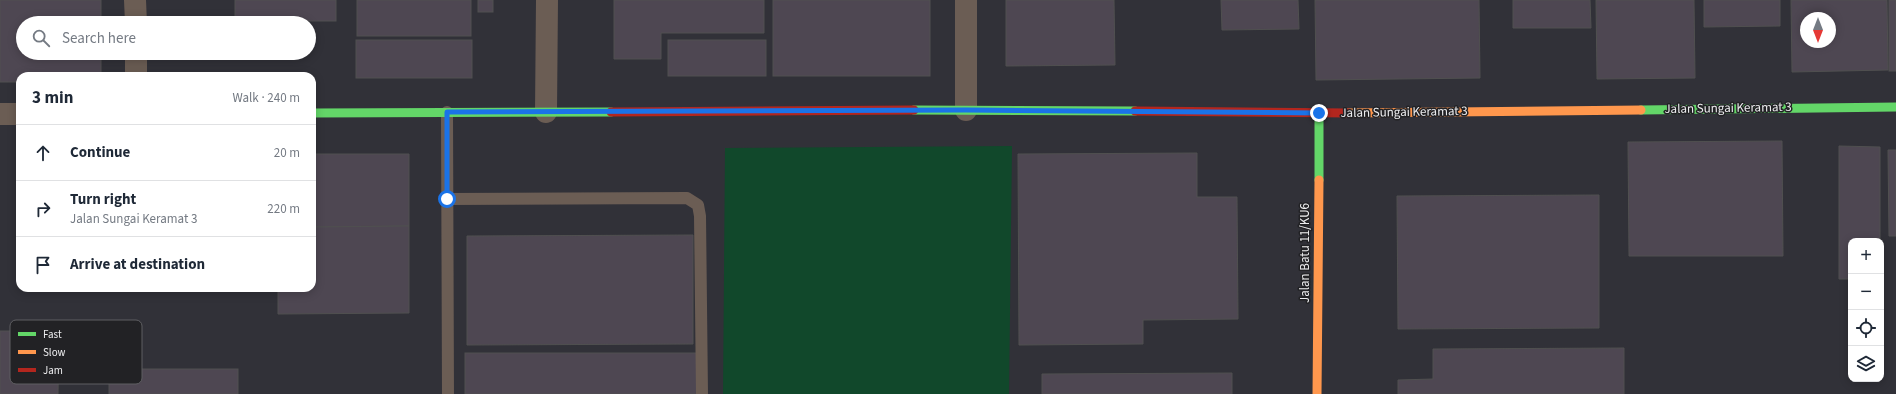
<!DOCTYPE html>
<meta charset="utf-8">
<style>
:root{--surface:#fff;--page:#f6f6f7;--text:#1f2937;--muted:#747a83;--line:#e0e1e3}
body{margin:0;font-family:"Source Sans 3",sans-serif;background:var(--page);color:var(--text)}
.controls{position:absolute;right:12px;bottom:12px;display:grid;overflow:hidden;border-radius:8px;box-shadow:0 2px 10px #0003}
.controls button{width:36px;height:36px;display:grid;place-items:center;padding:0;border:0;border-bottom:1px solid var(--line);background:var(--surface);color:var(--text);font:20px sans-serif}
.compass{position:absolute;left:1800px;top:12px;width:36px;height:36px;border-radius:50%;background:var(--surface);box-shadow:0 2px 10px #0003;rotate:180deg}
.stop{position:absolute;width:12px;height:12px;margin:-9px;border:3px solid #1a73e8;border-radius:50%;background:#fff}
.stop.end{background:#1a73e8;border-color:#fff;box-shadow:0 1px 4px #0008}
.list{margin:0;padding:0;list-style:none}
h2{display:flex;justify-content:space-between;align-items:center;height:52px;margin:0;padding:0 16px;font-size:17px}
h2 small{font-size:13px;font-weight:400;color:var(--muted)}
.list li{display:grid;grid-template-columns:26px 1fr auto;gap:12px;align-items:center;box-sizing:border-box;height:56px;padding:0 16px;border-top:1px solid var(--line)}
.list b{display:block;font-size:15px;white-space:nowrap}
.list p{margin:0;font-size:13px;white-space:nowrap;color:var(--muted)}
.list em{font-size:13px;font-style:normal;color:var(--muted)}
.icon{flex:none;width:22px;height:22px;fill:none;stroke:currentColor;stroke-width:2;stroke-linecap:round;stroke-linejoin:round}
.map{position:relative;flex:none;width:1896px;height:394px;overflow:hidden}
.search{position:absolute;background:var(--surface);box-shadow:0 2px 10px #0003;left:16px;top:16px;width:300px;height:44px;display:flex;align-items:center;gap:10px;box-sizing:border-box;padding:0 14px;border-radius:22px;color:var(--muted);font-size:15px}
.panel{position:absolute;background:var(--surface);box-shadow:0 2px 10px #0003;left:16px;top:72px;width:300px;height:220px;border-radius:12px}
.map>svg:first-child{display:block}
.built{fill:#313138;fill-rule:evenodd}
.green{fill:#11482b}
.building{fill:#4e4752;stroke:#505050;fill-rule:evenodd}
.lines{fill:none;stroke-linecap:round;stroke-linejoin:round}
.lane{stroke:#6b5d54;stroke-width:12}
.street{stroke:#6b5d54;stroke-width:22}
.fast{stroke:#63d668;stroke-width:9}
.slow{stroke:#ff974d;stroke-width:9}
.jam{stroke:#b3261e;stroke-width:9}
.route{stroke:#1a73e8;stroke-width:5}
.labels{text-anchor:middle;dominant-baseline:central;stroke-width:3;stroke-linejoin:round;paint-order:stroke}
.street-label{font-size:13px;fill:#ededef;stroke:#222225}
.key{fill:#222225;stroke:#5f5f62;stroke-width:1}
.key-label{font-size:11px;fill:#ededef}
</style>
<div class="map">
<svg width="1896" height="394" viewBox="0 0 1896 394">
<rect width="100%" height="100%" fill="#2d2d2d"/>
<path class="built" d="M 0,0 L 1896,0 L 1896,394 L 0,394 ZM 1806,18 L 1830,18 L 1830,42 L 1806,42 ZM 23,23 L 309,23 L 309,53 L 23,53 ZM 20,76 L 312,76 L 312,288 L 20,288 ZM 1851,241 L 1881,241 L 1881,379 L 1851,379 Z"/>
<path class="green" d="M 1012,146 L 1009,394 L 723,394 L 725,148 Z"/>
<g class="building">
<path d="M 0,0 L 101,0 L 101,23 L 23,23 L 23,53 L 101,53 L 101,76 L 20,76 L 20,82 L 0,82 Z"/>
<rect x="235" y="0" width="101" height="21"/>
<rect x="357" y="0" width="114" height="36"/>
<rect x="478" y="0" width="15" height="12"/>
<path d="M 614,0 L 764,0 L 764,33 L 661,33 L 661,59 L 614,59 Z"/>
<rect x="773" y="0" width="157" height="76"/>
<path d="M 1006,0 L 1114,0 L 1115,65 L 1006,66 Z"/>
<path d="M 1221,0 L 1298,0 L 1299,29 L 1222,30 Z"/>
<path d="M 1315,0 L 1479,0 L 1480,78 L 1316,80 Z"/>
<path d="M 1513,0 L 1590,0 L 1591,28 L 1513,28 Z"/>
<path d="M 1596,0 L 1694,0 L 1695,78 L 1597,79 Z"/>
<path d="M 1704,0 L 1780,0 L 1780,26 L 1704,27 Z"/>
<path d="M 1791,0 L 1887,0 L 1888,70 L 1792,72 ZM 1806,18 L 1830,18 L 1830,42 L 1806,42 Z"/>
<rect x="1889" y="0" width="7" height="71"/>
<rect x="356" y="40" width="116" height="38"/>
<rect x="668" y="40" width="98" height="36"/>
<path d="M 1782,141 L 1783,256 L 1629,256 L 1628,142 Z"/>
<path d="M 1839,146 L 1880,147 L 1880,241 L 1851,241 L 1851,279 L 1839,279 Z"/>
<path d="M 1888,150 L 1896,150 L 1896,236 L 1889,236 Z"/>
<path d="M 1197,153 L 1197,197 L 1237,197 L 1238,319 L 1143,320 L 1143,344 L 1019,345 L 1018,154 Z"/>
<path d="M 312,154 L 409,154 L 409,226 L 312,227 Z"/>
<path d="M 1599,195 L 1599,328 L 1398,329 L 1397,196 Z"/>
<path d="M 409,226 L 409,313 L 278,314 L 278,288 L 312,288 L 312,227 Z"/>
<path d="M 693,235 L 693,344 L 467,345 L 467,236 Z"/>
<path d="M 0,331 L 59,331 L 58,394 L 0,394 Z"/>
<path d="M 1624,348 L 1624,394 L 1398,394 L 1398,380 L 1433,379 L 1433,349 Z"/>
<rect x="465" y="353" width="233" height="41"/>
<rect x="109" y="369" width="129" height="25"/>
<path d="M 1232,373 L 1232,394 L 1042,394 L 1042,374 Z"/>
</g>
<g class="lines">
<g class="lane">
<path d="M 447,112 L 448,394"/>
<path d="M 447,199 L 687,198 L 698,205 L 700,216 L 702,394"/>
</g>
<g class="street">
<path d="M 135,0 L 136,23"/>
<path d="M 966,0 L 966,110"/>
<path d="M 136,53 L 136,76"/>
<path d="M 546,112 L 547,0"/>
<path d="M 0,114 L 20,114"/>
</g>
<g class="fast">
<path d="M 914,110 L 1135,111"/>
<path d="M 1641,110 L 1896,107"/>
<path d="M 312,113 L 611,112"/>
<path d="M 1319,180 L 1319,113"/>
</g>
<g class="slow">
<path d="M 1348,113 L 1641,110"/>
<path d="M 1317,394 L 1319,180"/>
</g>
<g class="jam">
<path d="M 1135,111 L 1348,113"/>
<path d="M 611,112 L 914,110"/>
</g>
</g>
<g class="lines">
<path class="route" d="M 447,199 L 447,112 L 966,110 L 1319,113"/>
</g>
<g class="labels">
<g class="street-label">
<text transform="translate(1728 108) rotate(-1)">Jalan Sungai Keramat 3</text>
<text transform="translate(1404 112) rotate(-1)">Jalan Sungai Keramat 3</text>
<text transform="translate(1305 253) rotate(-90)">Jalan Batu 11/KU6</text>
</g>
</g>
<rect x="10" y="320" width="132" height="64" rx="6" class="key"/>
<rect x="18" y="332" width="18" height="4" fill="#63d668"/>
<rect x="18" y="350" width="18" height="4" fill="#ff974d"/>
<rect x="18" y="368" width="18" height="4" fill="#b3261e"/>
<g class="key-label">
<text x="43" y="338">Fast</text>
<text x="43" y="356">Slow</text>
<text x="43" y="374">Jam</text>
</g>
</svg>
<div class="controls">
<button>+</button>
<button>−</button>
<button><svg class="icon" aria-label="locate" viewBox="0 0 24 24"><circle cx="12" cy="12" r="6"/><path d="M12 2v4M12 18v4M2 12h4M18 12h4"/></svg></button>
<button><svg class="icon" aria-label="layers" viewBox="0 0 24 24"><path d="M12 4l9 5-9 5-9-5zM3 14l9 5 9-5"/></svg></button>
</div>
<svg class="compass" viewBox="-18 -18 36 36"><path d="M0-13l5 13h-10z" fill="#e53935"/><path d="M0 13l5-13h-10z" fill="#747a83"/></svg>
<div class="stop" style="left:447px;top:199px"></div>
<div class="stop end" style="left:1319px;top:113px"></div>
<div class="search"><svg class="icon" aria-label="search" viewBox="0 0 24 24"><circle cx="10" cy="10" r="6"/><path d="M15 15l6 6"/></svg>Search here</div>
<section class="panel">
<h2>3 min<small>Walk · 240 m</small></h2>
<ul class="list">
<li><svg class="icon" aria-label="ahead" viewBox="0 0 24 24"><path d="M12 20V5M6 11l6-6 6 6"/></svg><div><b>Continue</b></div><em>20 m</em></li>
<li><svg class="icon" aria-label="right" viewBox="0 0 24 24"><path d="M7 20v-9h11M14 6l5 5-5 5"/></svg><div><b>Turn right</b><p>Jalan Sungai Keramat 3</p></div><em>220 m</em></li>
<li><svg class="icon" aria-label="arrive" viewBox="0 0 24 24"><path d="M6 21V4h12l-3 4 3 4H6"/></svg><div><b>Arrive at destination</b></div></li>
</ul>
</section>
</div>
